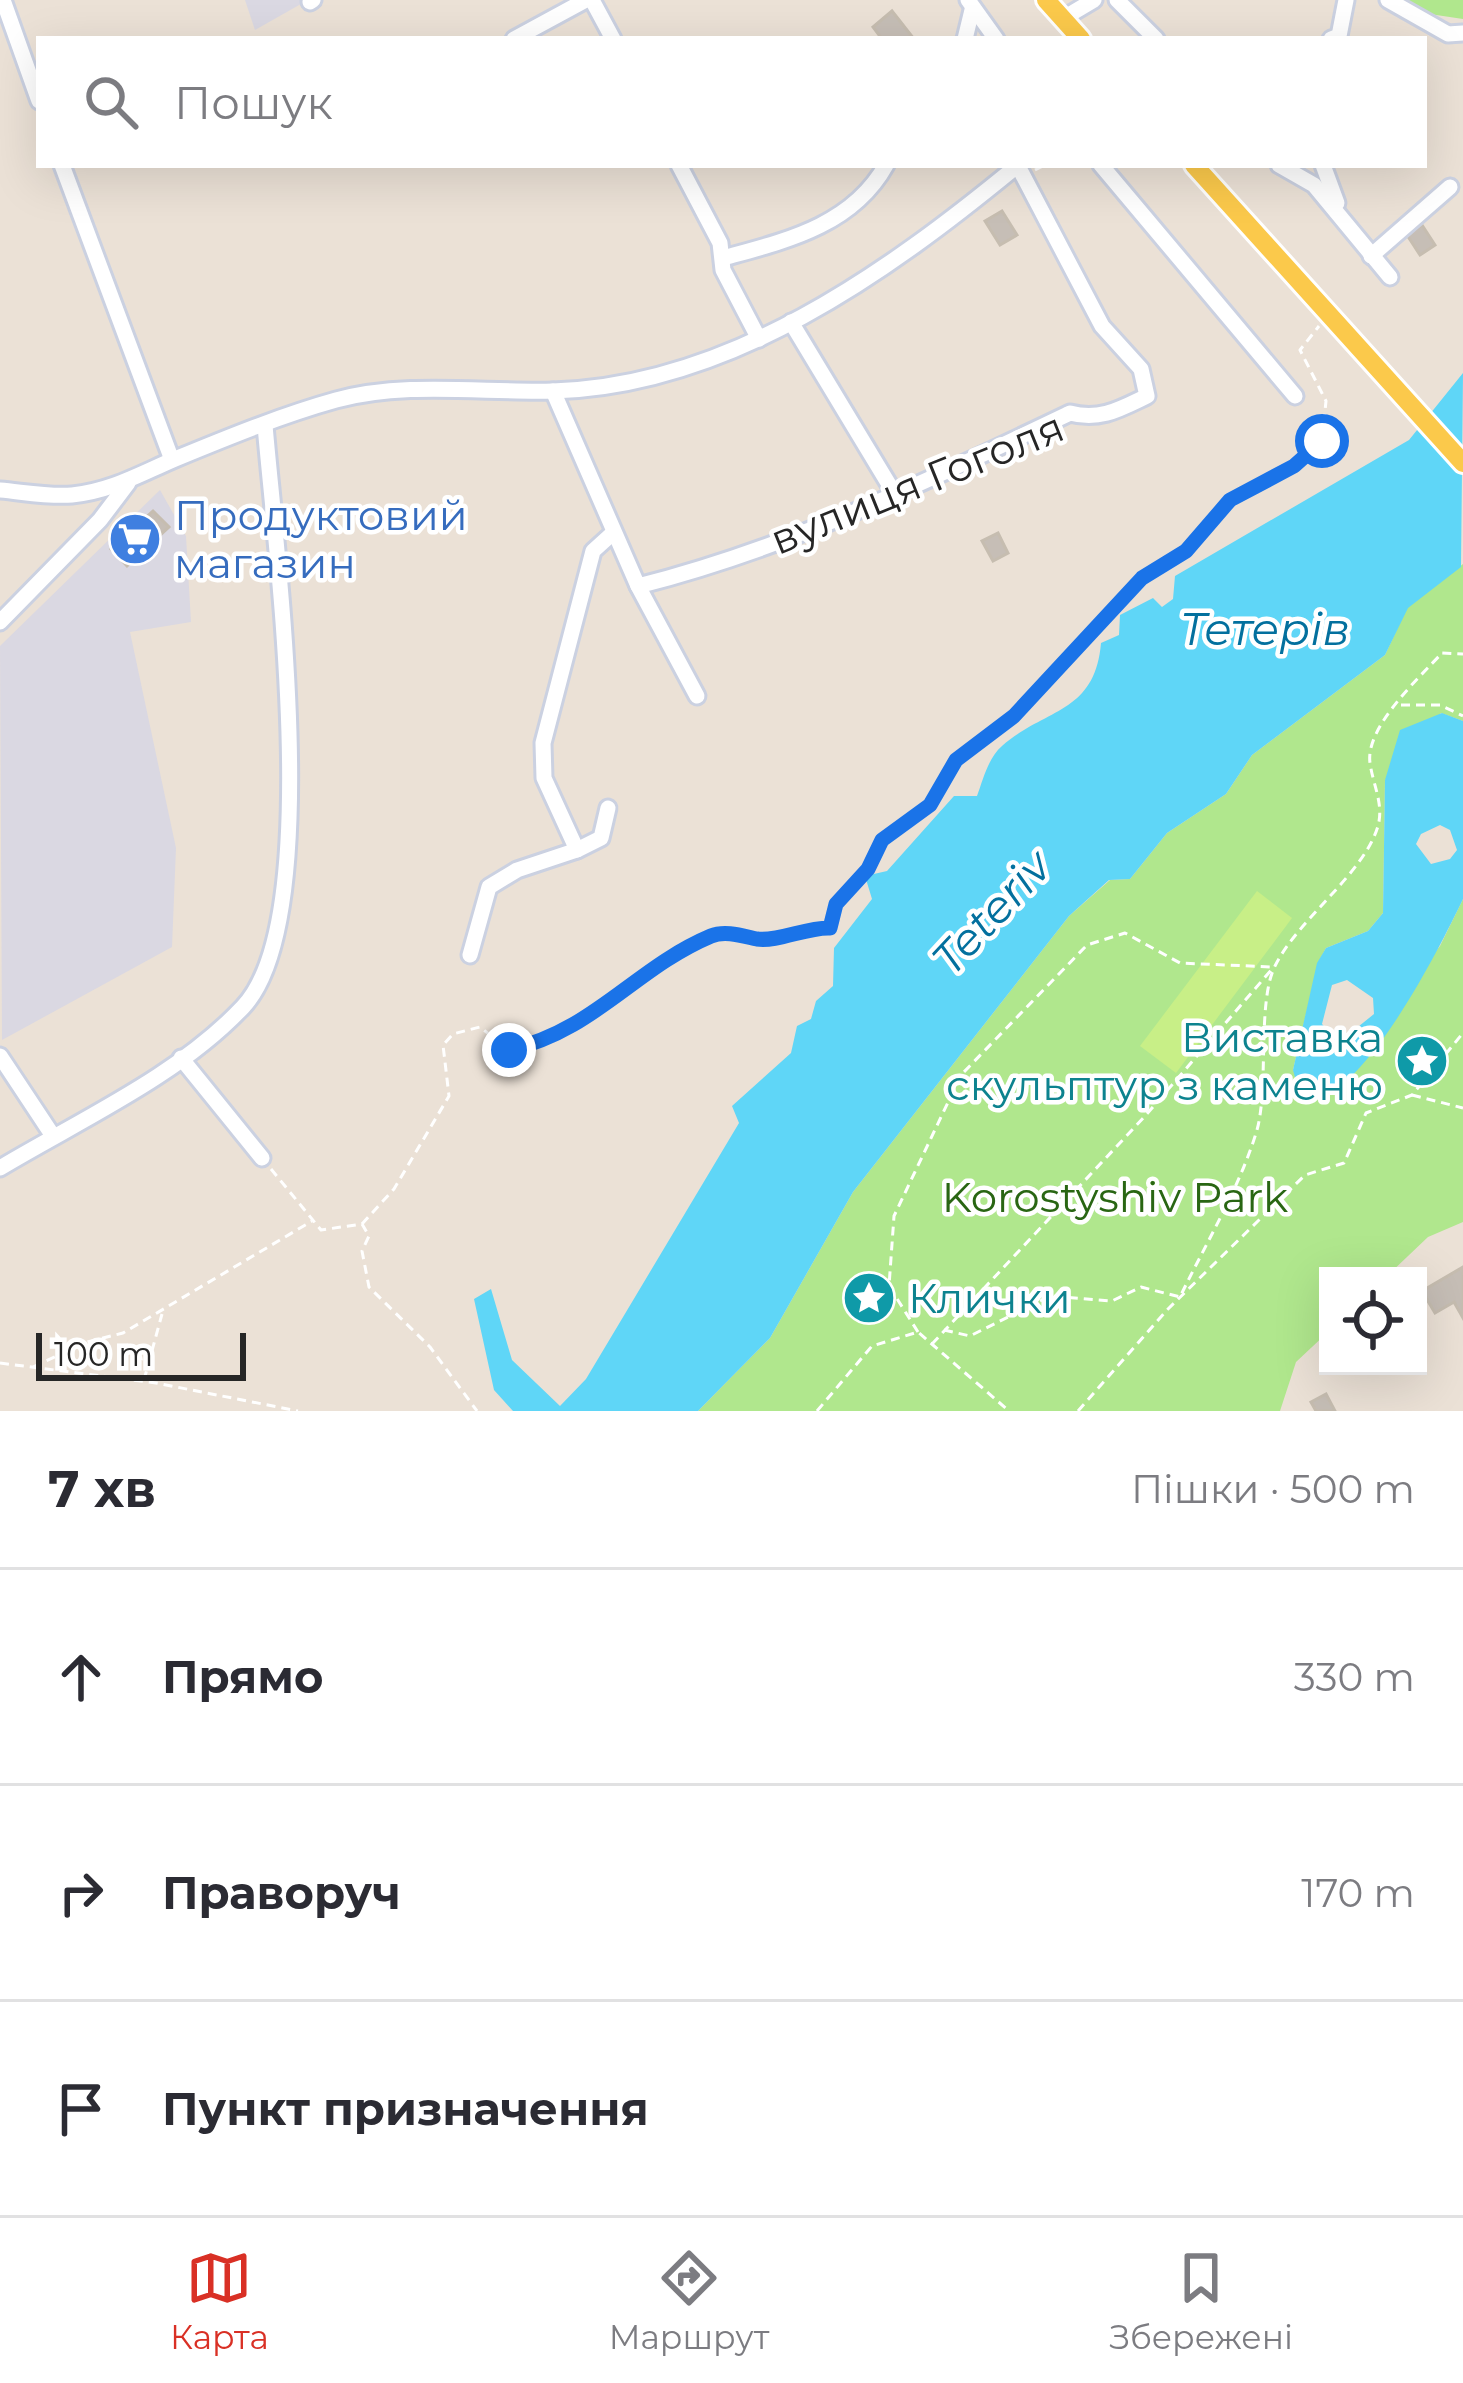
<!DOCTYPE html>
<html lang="uk">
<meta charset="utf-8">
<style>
:root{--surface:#fff;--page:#f2f2f3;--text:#2b2b33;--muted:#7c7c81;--line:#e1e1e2;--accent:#d93025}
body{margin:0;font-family:Montserrat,sans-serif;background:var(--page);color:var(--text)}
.controls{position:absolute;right:36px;bottom:36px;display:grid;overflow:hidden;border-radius:0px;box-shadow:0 12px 48px #0002}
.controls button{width:108px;height:108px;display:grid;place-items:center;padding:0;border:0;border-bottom:3px solid var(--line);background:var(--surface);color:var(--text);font:60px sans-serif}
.scale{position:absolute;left:36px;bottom:30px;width:210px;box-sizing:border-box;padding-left:12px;border:6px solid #262626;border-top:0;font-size:33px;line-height:42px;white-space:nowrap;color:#262626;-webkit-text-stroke:9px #fff;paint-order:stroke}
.stop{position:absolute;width:36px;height:36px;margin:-27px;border:9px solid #1a73e8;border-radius:50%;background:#fff}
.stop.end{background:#1a73e8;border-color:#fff;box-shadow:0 3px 12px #0008}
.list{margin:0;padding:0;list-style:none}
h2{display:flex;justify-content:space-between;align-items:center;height:156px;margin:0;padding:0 48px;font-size:51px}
h2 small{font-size:39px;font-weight:400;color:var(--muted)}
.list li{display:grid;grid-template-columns:78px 1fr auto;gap:36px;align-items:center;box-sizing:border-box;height:216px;padding:0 48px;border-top:3px solid var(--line)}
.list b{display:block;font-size:45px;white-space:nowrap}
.list em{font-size:39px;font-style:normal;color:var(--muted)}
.icon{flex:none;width:66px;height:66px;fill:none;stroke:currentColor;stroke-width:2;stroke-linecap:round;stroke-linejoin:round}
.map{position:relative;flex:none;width:1463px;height:1411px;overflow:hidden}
.search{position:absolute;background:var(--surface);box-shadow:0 12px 48px #0002;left:36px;right:36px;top:36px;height:132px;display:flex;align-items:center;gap:30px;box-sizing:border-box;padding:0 42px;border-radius:0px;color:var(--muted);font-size:45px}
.sheet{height:804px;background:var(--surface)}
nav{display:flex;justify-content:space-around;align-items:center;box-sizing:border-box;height:168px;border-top:3px solid var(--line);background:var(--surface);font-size:33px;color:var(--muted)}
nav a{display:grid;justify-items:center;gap:6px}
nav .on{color:var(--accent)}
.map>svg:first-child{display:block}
.industrial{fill:#dad8e2}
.green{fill:#b0e78d}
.pitch{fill:#c8ef87}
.water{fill:#5fd6f7;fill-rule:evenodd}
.building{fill:#c6beb6;stroke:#c6bdb0;stroke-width:3}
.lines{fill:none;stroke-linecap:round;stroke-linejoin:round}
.minor-casing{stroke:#cbd1e1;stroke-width:21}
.major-casing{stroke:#fff;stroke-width:24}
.path{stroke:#fff;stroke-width:3;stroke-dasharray:9 6;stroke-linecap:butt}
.minor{stroke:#fff;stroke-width:15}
.major{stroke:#fbc94b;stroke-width:18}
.route{stroke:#1a73e8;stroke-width:15}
.labels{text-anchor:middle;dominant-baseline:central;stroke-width:9;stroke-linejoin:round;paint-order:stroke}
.street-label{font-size:42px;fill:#262626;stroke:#fff}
.shop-label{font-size:42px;fill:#366cbe;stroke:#fff;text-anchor:start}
.culture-label{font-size:42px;fill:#0d838f;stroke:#fff;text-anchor:end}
.park-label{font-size:42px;fill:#296613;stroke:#fff}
.water-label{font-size:45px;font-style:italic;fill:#03709e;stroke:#fff}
</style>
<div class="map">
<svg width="1463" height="1411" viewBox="0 0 1463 1411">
<rect width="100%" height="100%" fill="#ebe1d6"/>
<g class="industrial">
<path d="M 245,0 L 308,0 L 255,30 Z"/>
<path d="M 160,490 L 186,536 L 191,622 L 130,632 L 176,848 L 172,947 L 2,1040 L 0,646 Z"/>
</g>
<g class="green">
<path d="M 1401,0 L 1463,0 L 1463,19 L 1423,13 Z"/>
<path d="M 1463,564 L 1463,721 L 1441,713 L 1385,780 L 1383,913 L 1368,931 L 1326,948 L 1318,963 L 1293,1070 L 1318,1099 L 1440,946 L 1463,899 L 1463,1222 L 1428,1237 L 1387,1276 L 1328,1276 L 1328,1332 L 1296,1362 L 1280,1411 L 698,1411 L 770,1338 L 853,1192 L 1069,916 L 1110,880 L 1130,879 L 1167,833 L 1226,794 L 1252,755 L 1385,655 L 1407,608 Z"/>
</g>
<path class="pitch" d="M 1257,891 L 1292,918 L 1176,1073 L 1140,1046 Z"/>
<g class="water">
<path d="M 1463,373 L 1461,567 L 1408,608 L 1385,655 L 1252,755 L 1226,794 L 1167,833 L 1130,879 L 1109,880 L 1069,916 L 853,1192 L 770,1338 L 698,1411 L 513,1411 L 494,1390 L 474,1299 L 491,1289 L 512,1360 L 560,1406 L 586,1379 L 739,1123 L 732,1106 L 791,1053 L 797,1026 L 811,1019 L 816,1001 L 833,986 L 834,948 L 872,899 L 865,876 L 887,871 L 954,796 L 977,796 C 983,780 988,758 1002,746 C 1045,708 1095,714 1101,643 L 1119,635 L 1120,615 L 1153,598 L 1162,607 L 1173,599 L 1175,576 L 1409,440 Z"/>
<path d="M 1442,713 L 1463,721 C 1463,745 1463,888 1463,899 C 1439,949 1373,1080 1318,1099 L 1298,1088 L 1293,1070 L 1317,963 L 1326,948 L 1368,931 L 1383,913 L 1385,780 L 1400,730 ZM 1440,825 L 1450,830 L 1457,850 L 1450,859 L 1431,864 L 1416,844 L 1421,834 ZM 1347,980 L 1373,998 L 1374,1014 L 1348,1035 L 1331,1034 L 1322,1024 L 1332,985 Z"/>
</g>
<g class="building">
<path d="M 892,11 L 914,39 L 882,39 L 873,27 Z"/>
<path d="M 1002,211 L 1017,235 L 1000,245 L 985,221 Z"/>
<path d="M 1422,225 L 1435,245 L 1420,255 L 1407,235 Z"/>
<path d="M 153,511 L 169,527 L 127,566 L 111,549 Z"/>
<path d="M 998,533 L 1008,553 L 993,561 L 982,541 Z"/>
<path d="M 1463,1267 L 1463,1318 L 1454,1302 L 1435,1313 L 1422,1291 Z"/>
<path d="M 1326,1394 L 1335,1411 L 1316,1411 L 1311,1402 Z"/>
</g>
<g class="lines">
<g class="minor-casing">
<g id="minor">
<path d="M 3,0 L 39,101"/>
<path d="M 592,0 L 613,39"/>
<path d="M 968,0 L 996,39"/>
<path d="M 1117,0 L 1156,39"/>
<path d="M 1388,0 L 1448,34 L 1463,33"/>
<path d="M 310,2 L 313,0"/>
<path d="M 1062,19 L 1094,0"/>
<path d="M 514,39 L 586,0"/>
<path d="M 965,39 L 972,10"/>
<path d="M 1331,39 L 1339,36 L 1346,0"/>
<path d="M 62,165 L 172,460"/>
<path d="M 679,165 L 720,243 L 723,270 L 759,339"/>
<path d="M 1101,165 L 1295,396"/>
<path d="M 1279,165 L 1314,185 L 1390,277"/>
<path d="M 1323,165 L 1337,203"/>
<path d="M 1371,256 L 1450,187"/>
<path d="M 723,258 C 785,241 852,226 886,165"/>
<path d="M 791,322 L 896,496"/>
<path d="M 553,391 L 638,586 C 789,548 930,480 1070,413 C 1100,421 1120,409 1147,396 L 1141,369 L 1102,326 L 1018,166"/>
<path d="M 0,490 C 23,492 49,497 72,495 C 111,491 140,474 175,459 C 226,438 282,415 336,400 C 406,381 483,393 553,391 C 729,386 887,273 1018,165"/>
<path d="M 638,586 L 697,696"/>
<path d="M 0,622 L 100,520 L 128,483"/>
<path d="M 577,850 L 601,838 L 608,808"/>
<path d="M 470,955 L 489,887 L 517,870 L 577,850 L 544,778 L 543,743 L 593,551 L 614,532"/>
<path d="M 0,1056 L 53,1136"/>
<path d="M 181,1058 L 262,1158"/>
<path d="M 0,1168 C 80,1120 178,1076 243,1007 C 326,919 275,548 265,425"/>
</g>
</g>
<g class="major-casing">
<g id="major">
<path d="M 1046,0 L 1081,39"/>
<path d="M 1194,165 L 1463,463"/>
</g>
</g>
<g class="path">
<path d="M 1035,170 L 1045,165"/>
<path d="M 1401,705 L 1440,705 L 1463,716"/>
<path d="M 1412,1095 L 1463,1108"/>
<path d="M 271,1169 L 321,1230 L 362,1224 L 369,1236 L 362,1251 L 369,1287 L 430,1347 L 477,1411"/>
<path d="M 362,1224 L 394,1189 L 449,1096 L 443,1045 L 453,1034 L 480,1027 L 509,1050 C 594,1031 635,967 711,936 C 725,930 743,936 757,938 C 778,942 807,927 830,928 L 836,904 L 868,869 L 882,840 L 930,805 L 955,760 L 1014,716 L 1142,578 L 1186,551 L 1230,500 L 1294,466 L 1322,441 L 1326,401 L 1300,350 L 1319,326"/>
<path d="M 944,1330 L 970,1336 L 1050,1296 L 1112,1301 L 1141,1287 L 1180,1297 C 1206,1243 1240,1187 1257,1130 C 1269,1086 1257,1002 1275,966 C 1298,919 1364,874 1378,826 C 1384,804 1373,785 1370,763 C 1365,727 1419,678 1442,653 L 1463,654"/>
<path d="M 918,1332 L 889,1286 L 894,1216 L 961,1075 L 1087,945 L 1125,933 L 1180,963 L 1272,967"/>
<path d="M 932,1344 L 1146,1115 L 1273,968"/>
<path d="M 0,1363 L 156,1383 L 298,1411"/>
<path d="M 33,1367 L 87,1342 L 123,1333 L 312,1221"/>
<path d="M 144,1380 L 162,1314"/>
<path d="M 817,1411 L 872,1346 L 918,1332 L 1009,1411"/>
<path d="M 1078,1411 L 1167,1310 L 1305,1175 L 1344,1163 L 1366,1113 L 1412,1095 L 1463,1033"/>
</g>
<use href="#minor" class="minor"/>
<use href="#major" class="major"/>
</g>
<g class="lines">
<path class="route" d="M 509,1050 C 594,1031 635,968 711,936 C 725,930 743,936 757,939 C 778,942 807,927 830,928 L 836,904 L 868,869 L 882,840 L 930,805 L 956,760 L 1014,716 L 1142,578 L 1186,551 L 1230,500 L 1294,466 L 1322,441"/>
</g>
<defs>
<g id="supermarket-disc" transform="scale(2.7)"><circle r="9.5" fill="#3f7fe0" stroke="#fff"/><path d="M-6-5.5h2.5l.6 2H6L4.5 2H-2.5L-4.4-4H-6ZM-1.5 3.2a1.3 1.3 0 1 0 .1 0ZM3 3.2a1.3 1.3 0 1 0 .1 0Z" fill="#fff"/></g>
<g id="sight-disc" transform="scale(2.7)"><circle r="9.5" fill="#0f9aa8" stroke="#fff"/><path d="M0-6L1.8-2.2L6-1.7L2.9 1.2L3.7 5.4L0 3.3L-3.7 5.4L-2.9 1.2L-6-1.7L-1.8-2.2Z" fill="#fff"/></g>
</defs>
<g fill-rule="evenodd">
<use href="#supermarket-disc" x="135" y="539"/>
<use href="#sight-disc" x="1422" y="1061"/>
<use href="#sight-disc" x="869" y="1298"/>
</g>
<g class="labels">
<g class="street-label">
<text transform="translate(917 483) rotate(-22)">вулиця Гоголя</text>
</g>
<g class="shop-label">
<text x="174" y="515">Продуктовий<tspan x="174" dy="48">магазин</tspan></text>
</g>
<g class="culture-label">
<text x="1383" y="1037">Виставка<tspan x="1383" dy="48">скульптур з каменю</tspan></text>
<text x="908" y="1298" text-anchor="start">Клички</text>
</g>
<g class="park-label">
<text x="1115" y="1197">Korostyshiv Park</text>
</g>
<g class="water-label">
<text x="1265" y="628">Тетерів</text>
<text transform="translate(991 912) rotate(-47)">Teteriv</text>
</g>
</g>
</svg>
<div class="controls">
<button><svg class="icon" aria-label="locate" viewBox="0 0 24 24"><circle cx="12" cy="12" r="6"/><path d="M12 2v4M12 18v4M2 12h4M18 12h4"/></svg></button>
</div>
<div class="scale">100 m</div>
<div class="stop" style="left:1322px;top:441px"></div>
<div class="stop end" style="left:509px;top:1050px"></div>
<div class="search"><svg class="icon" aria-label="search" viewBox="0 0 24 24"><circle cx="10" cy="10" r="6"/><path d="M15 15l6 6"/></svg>Пошук</div>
</div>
<section class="sheet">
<h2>7 хв<small>Пішки · 500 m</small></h2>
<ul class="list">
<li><svg class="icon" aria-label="ahead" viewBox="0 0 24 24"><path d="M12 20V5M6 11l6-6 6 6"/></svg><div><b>Прямо</b></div><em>330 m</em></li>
<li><svg class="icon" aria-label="right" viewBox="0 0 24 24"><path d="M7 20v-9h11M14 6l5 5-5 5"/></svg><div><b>Праворуч</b></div><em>170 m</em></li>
<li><svg class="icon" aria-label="arrive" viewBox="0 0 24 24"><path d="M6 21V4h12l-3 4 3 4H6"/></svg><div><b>Пункт призначення</b></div></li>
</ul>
</section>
<nav>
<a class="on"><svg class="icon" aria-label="map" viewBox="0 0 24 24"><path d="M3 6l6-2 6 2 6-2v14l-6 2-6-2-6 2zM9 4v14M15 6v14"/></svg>Карта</a>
<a><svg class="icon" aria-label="directions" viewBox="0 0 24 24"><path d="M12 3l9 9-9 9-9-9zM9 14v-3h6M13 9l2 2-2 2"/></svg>Маршрут</a>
<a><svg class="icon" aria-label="saved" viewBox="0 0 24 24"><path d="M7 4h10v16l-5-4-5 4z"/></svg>Збережені</a>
</nav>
